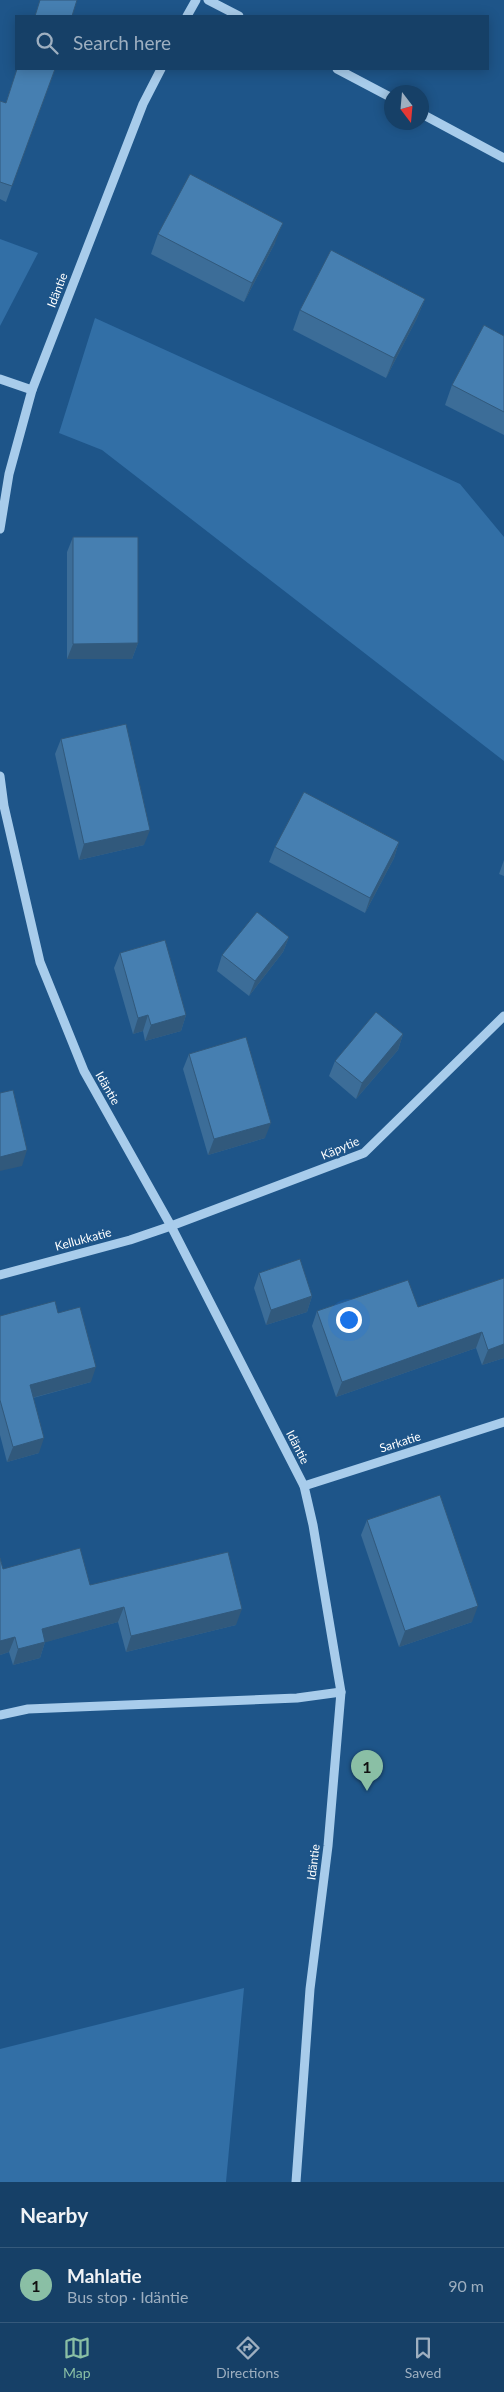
<!DOCTYPE html>
<meta charset="utf-8">
<style>
:root{--surface:#164067;--page:#234b70;--text:#f1f3f6;--muted:#9eafc0;--line:#35597b;--accent:#8abfa5}
body{margin:0;font-family:Lato,sans-serif;background:var(--page);color:var(--text)}
.compass{position:absolute;left:384px;top:85px;width:45px;height:45px;border-radius:50%;background:var(--surface);box-shadow:0 2px 12px #0003;rotate:164deg}
.you{position:absolute;left:348px;top:1319px;width:18px;height:18px;margin:-12px;border:4px solid #fff;border-radius:50%;background:#1a73e8;box-shadow:0 0 0 8px #1a73e833}
.badge{display:grid;place-items:center;width:32px;height:32px;border-radius:50%;background:var(--accent);color:#111;font-size:16px;font-weight:700}
.pin{position:absolute;translate:-50% -41px;filter:drop-shadow(0 1px 2px #0008)}
.pin::after{content:'';position:absolute;top:26px;width:18px;height:15px;background:inherit;clip-path:polygon(0 0,100% 0,50% 100%)}
.list{margin:0;padding:0;list-style:none}
h2{display:flex;justify-content:space-between;align-items:center;height:65px;margin:0;padding:0 20px;font-size:21px}
h2 small{font-size:16px;font-weight:400;color:var(--muted)}
.list li{display:grid;grid-template-columns:32px 1fr auto;gap:15px;align-items:center;box-sizing:border-box;height:75px;padding:0 20px;border-top:1px solid var(--line)}
.list b{display:block;font-size:19px;white-space:nowrap}
.list p{margin:0;font-size:16px;white-space:nowrap;color:var(--muted)}
.list em{font-size:16px;font-style:normal;color:var(--muted)}
.icon{flex:none;width:28px;height:28px;fill:none;stroke:currentColor;stroke-width:2;stroke-linecap:round;stroke-linejoin:round}
.map{position:relative;flex:none;width:504px;height:2182px;overflow:hidden}
.search{position:absolute;background:var(--surface);box-shadow:0 2px 12px #0003;left:15px;right:15px;top:15px;height:55px;display:flex;align-items:center;gap:12px;box-sizing:border-box;padding:0 18px;border-radius:0px;color:var(--muted);font-size:19px}
.sheet{height:140px;background:var(--surface)}
nav{display:flex;justify-content:space-around;align-items:center;box-sizing:border-box;height:70px;border-top:1px solid var(--line);background:var(--surface);font-size:14px;color:var(--muted)}
nav a{display:grid;justify-items:center;gap:2px}
nav .on{color:var(--accent)}
.map>svg:first-child{display:block}
.green{fill:#326fa6}
.lines{fill:none;stroke-linecap:round;stroke-linejoin:round}
.minor{stroke:#a8cceb;stroke-width:9}
.wall{fill:#3c6d98}
.shaded-wall{fill:#31597c}
.building{fill:#467fb1;stroke:#31597c}
.labels{text-anchor:middle;dominant-baseline:central;stroke-width:4.5;stroke-linejoin:round;paint-order:stroke}
.street-label{font-size:12px;fill:#fff;stroke:#1e5589}
</style>
<div class="map">
<svg width="504" height="2182" viewBox="0 0 504 2182">
<rect width="100%" height="100%" fill="#1e5589"/>
<g class="green">
<path d="M 0,239 L 38,253 L 0,326 Z"/>
<path d="M 95,318 L 460,484 L 504,537 L 504,761 L 102,450 L 59,433 Z"/>
<path d="M 244,1988 L 226,2182 L 0,2182 L 0,2049 Z"/>
</g>
<g class="lines">
<g class="minor">
<path d="M 208,0 L 239,16"/>
<path d="M 187,16 L 196,0"/>
<path d="M 337,69 L 392,98"/>
<path d="M 422,114 L 504,158"/>
<path d="M 0,379 L 32,390"/>
<path d="M 0,529 L 9,474 L 32,390 L 143,104 L 161,69"/>
<path d="M 0,776 L 4,806 L 40,962 L 84,1071 L 171,1226 L 304,1486 L 313,1525 L 341,1692 L 328,1846 L 310,1989 L 296,2182"/>
<path d="M 0,1275 L 130,1240 L 171,1226 L 364,1153 L 504,1016"/>
<path d="M 304,1486 L 504,1422"/>
<path d="M 0,1715 L 28,1709 L 297,1698 L 341,1692"/>
</g>
</g>
<g class="wall">
<path d="M 17,69 L 55,69 L 6,202 L 0,199 L 0,101 L 6,103 Z"/>
<path d="M 158,234 L 275,243 L 244,302 L 151,254 Z"/>
<path d="M 425,299 L 417,318 L 386,378 L 293,330 L 300,310 Z"/>
<path d="M 504,336 L 504,435 L 445,405 L 452,385 Z"/>
<path d="M 73,537 L 138,643 L 132,659 L 67,659 L 67,552 Z"/>
<path d="M 61,739 L 144,845 L 79,860 L 55,754 Z"/>
<path d="M 399,842 L 394,858 L 365,913 L 269,862 L 275,847 Z"/>
<path d="M 504,860 L 504,876 L 499,874 Z"/>
<path d="M 289,937 L 283,952 L 249,996 L 217,971 L 222,955 Z"/>
<path d="M 120,953 L 186,1015 L 181,1031 L 145,1041 L 143,1031 L 133,1034 L 114,968 Z"/>
<path d="M 403,1034 L 398,1050 L 356,1099 L 329,1076 L 335,1061 Z"/>
<path d="M 189,1054 L 265,1138 L 208,1155 L 183,1069 Z"/>
<path d="M 259,1273 L 312,1296 L 307,1312 L 266,1325 L 254,1288 Z"/>
<path d="M 504,1278 L 504,1358 L 482,1365 L 476,1348 L 336,1397 L 312,1326 L 317,1311 L 418,1307 Z"/>
<path d="M 58,1313 L 91,1382 L 33,1398 L 39,1453 L 7,1462 L 0,1435 L 0,1316 Z"/>
<path d="M 367,1520 L 472,1622 L 399,1647 L 361,1535 Z"/>
<path d="M 0,1558 L 3,1569 L 90,1585 L 236,1625 L 126,1652 L 118,1622 L 45,1642 L 40,1658 L 13,1665 L 9,1652 L 0,1655 Z"/>
</g>
<g class="shaded-wall">
<path d="M 283,223 L 275,243 L 244,302 L 252,283 Z"/>
<path d="M 425,299 L 417,318 L 386,378 L 394,358 Z"/>
<path d="M 138,643 L 132,659 L 67,659 L 73,644 Z"/>
<path d="M 150,830 L 144,845 L 79,860 L 84,844 Z"/>
<path d="M 399,842 L 394,858 L 365,913 L 370,898 Z"/>
<path d="M 289,937 L 283,952 L 249,996 L 255,981 Z"/>
<path d="M 148,1015 L 143,1031 L 133,1034 L 138,1018 Z"/>
<path d="M 186,1015 L 181,1031 L 145,1041 L 151,1025 Z"/>
<path d="M 403,1034 L 398,1050 L 356,1099 L 362,1083 Z"/>
<path d="M 271,1123 L 265,1138 L 208,1155 L 214,1139 Z"/>
<path d="M 27,1150 L 22,1166 L 0,1171 L 0,1157 Z"/>
<path d="M 312,1296 L 307,1312 L 266,1325 L 271,1310 Z"/>
<path d="M 482,1332 L 476,1348 L 336,1397 L 342,1382 Z"/>
<path d="M 504,1344 L 504,1358 L 482,1365 L 488,1350 Z"/>
<path d="M 96,1367 L 91,1382 L 24,1400 L 30,1385 Z"/>
<path d="M 44,1438 L 39,1453 L 7,1462 L 13,1447 Z"/>
<path d="M 478,1606 L 472,1622 L 399,1647 L 405,1631 Z"/>
<path d="M 124,1607 L 118,1622 L 36,1645 L 42,1629 Z"/>
<path d="M 242,1609 L 236,1625 L 126,1652 L 131,1636 Z"/>
<path d="M 15,1637 L 9,1652 L 0,1655 L 0,1641 Z"/>
<path d="M 45,1642 L 40,1658 L 13,1665 L 18,1649 Z"/>
</g>
<g class="building">
<path d="M 40,0 L 77,0 L 72,16 L 35,16 Z"/>
<path d="M 17,69 L 55,69 L 12,186 L 0,182 L 0,101 L 6,103 Z"/>
<path d="M 190,174 L 283,223 L 252,283 L 158,234 Z"/>
<path d="M 331,250 L 425,299 L 394,358 L 300,310 Z"/>
<path d="M 484,325 L 504,336 L 504,412 L 452,385 Z"/>
<path d="M 73,537 L 138,537 L 138,643 L 73,644 Z"/>
<path d="M 126,724 L 150,830 L 84,844 L 61,739 Z"/>
<path d="M 304,792 L 399,842 L 370,898 L 275,847 Z"/>
<path d="M 257,912 L 289,937 L 255,981 L 222,955 Z"/>
<path d="M 165,940 L 186,1015 L 151,1025 L 148,1015 L 138,1018 L 120,953 Z"/>
<path d="M 376,1012 L 403,1034 L 362,1083 L 335,1061 Z"/>
<path d="M 246,1037 L 271,1123 L 214,1139 L 189,1054 Z"/>
<path d="M 13,1090 L 27,1150 L 0,1157 L 0,1093 Z"/>
<path d="M 300,1259 L 312,1296 L 271,1310 L 259,1273 Z"/>
<path d="M 504,1278 L 504,1344 L 488,1350 L 482,1332 L 342,1382 L 317,1311 L 408,1280 L 418,1307 Z"/>
<path d="M 55,1301 L 58,1313 L 80,1307 L 96,1367 L 30,1385 L 44,1438 L 13,1447 L 0,1400 L 0,1316 Z"/>
<path d="M 440,1495 L 478,1606 L 405,1631 L 367,1520 Z"/>
<path d="M 80,1548 L 90,1585 L 228,1552 L 242,1609 L 131,1636 L 124,1607 L 42,1629 L 45,1642 L 18,1649 L 15,1637 L 0,1641 L 0,1558 L 3,1569 Z"/>
</g>
<g class="labels">
<g class="street-label">
<text transform="translate(57 290) rotate(-69)">Idäntie</text>
<text transform="translate(108 1088) rotate(60)">Idäntie</text>
<text transform="translate(340 1148) rotate(-23)">Käpytie</text>
<text transform="translate(83 1239) rotate(-15)">Kellukkatie</text>
<text transform="translate(400 1442) rotate(-18)">Sarkatie</text>
<text transform="translate(298 1447) rotate(63)">Idäntie</text>
<text transform="translate(313 1862) rotate(-83)">Idäntie</text>
</g>
</g>
</svg>
<svg class="compass" viewBox="-18 -18 36 36"><path d="M0-13l5 13h-10z" fill="#e53935"/><path d="M0 13l5-13h-10z" fill="#9eafc0"/></svg>
<div class="you"></div>
<div class="pin badge" style="left:367px;top:1791px">1</div>
<div class="search"><svg class="icon" aria-label="search" viewBox="0 0 24 24"><circle cx="10" cy="10" r="6"/><path d="M15 15l6 6"/></svg>Search here</div>
</div>
<section class="sheet">
<h2>Nearby<small></small></h2>
<ul class="list">
<li><span class="badge">1</span><div><b>Mahlatie</b><p>Bus stop · Idäntie</p></div><em>90 m</em></li>
</ul>
</section>
<nav>
<a class="on"><svg class="icon" aria-label="map" viewBox="0 0 24 24"><path d="M3 6l6-2 6 2 6-2v14l-6 2-6-2-6 2zM9 4v14M15 6v14"/></svg>Map</a>
<a><svg class="icon" aria-label="directions" viewBox="0 0 24 24"><path d="M12 3l9 9-9 9-9-9zM9 14v-3h6M13 9l2 2-2 2"/></svg>Directions</a>
<a><svg class="icon" aria-label="saved" viewBox="0 0 24 24"><path d="M7 4h10v16l-5-4-5 4z"/></svg>Saved</a>
</nav>
